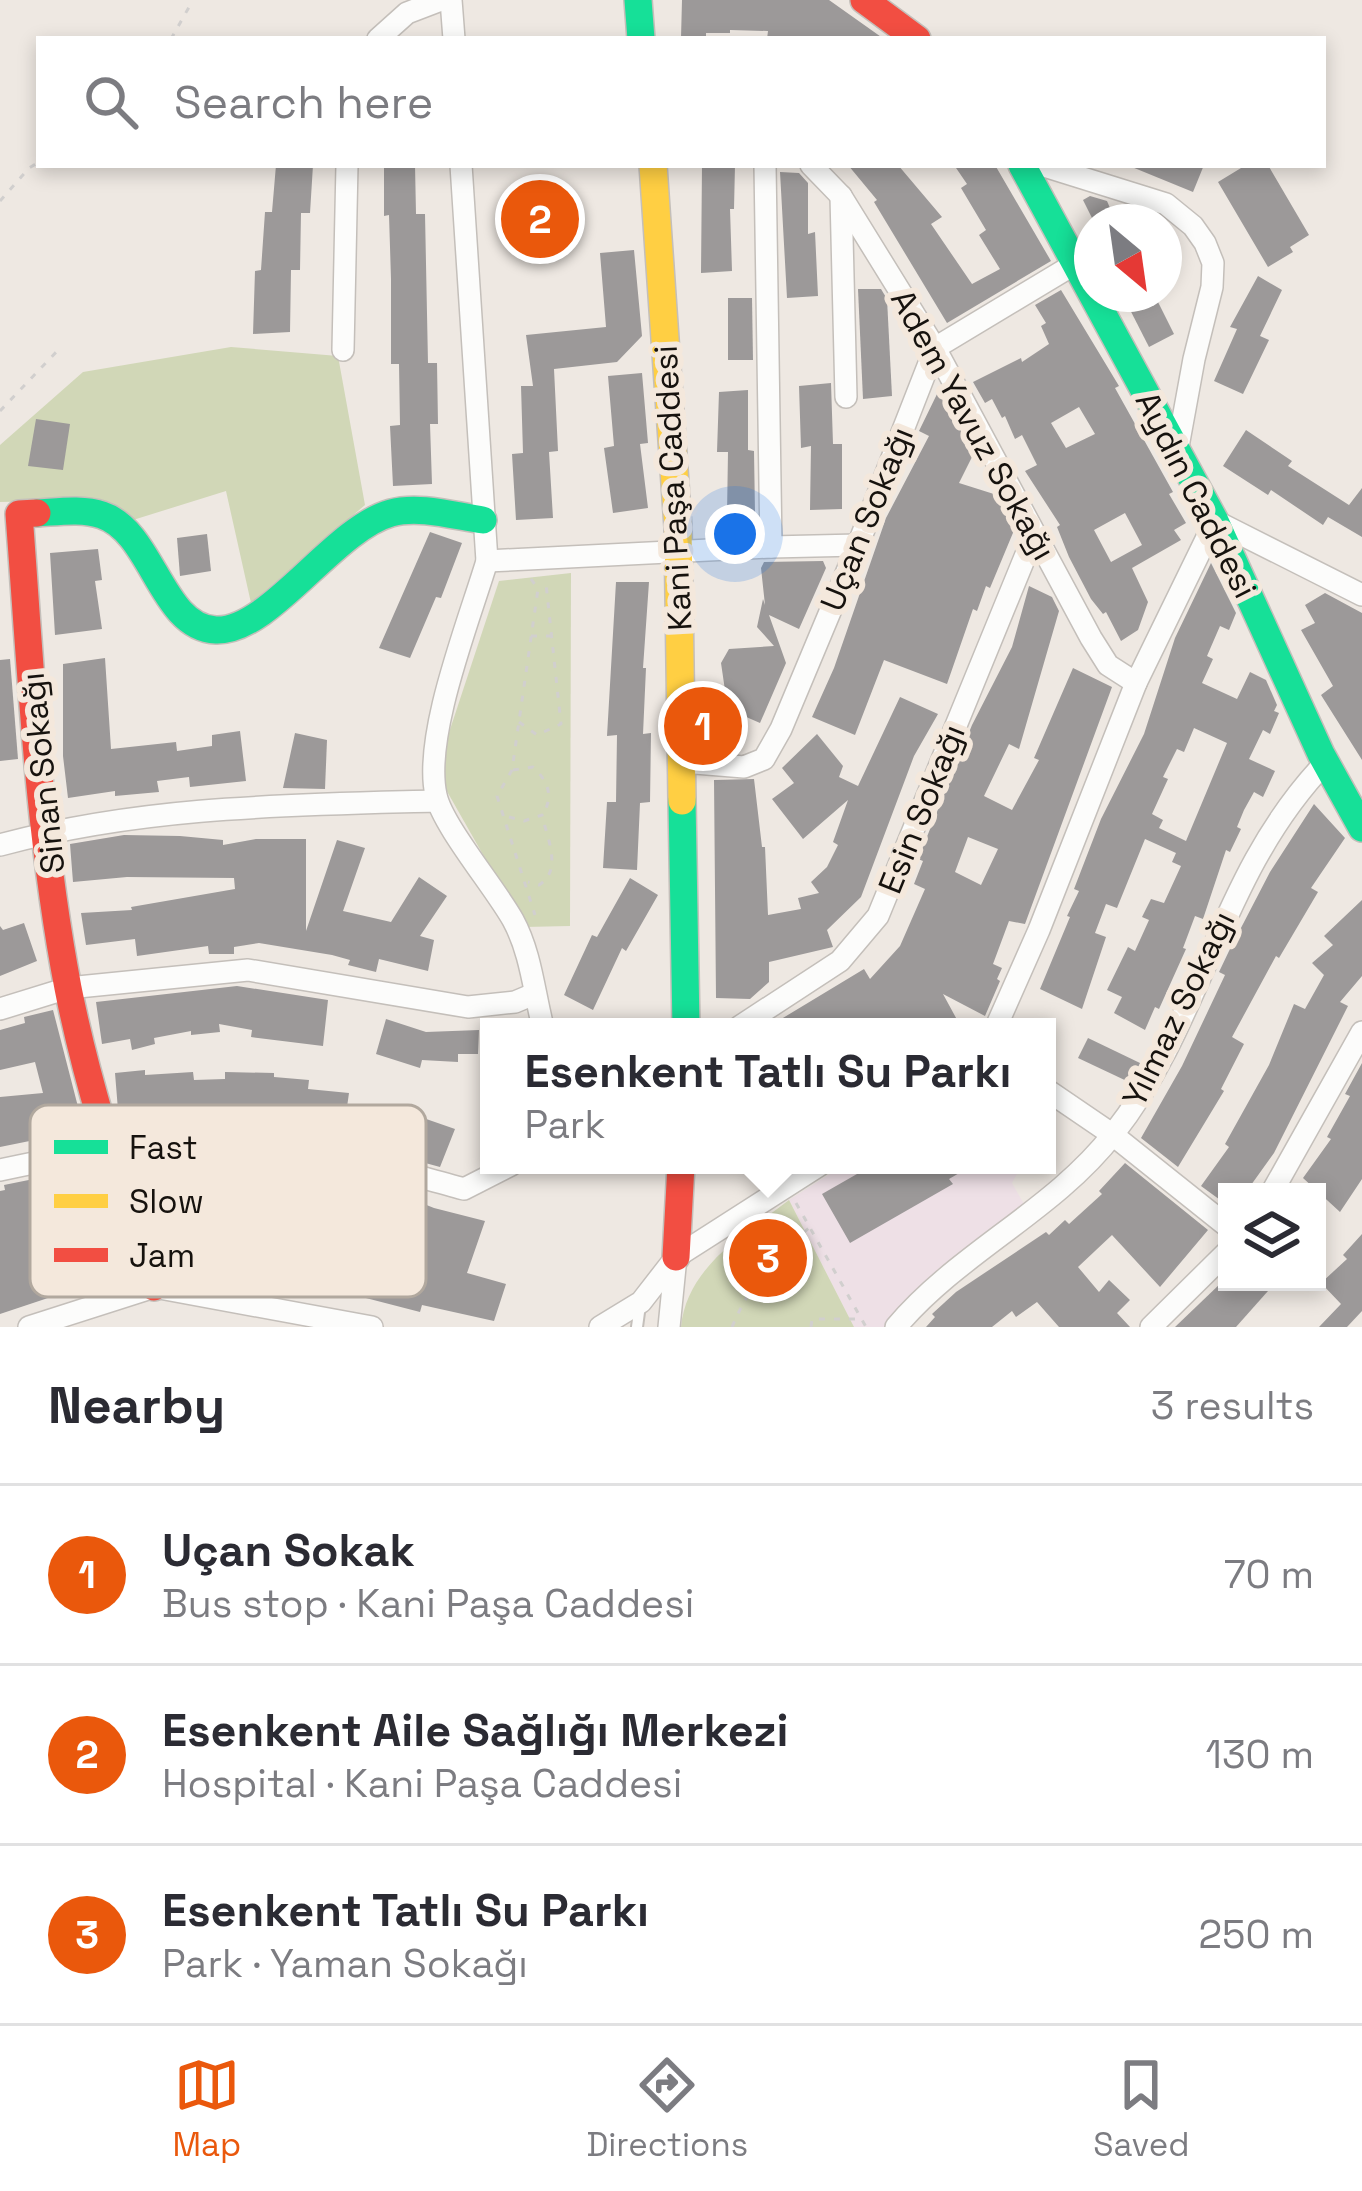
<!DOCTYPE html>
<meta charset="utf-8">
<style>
:root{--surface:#fff;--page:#f7f7f7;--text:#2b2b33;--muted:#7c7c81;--line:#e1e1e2;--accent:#ea580c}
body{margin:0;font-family:"Space Grotesk",sans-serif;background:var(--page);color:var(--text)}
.controls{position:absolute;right:36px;bottom:36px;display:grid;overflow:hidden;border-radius:0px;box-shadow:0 6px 18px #0003}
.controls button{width:108px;height:108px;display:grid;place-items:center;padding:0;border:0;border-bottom:3px solid var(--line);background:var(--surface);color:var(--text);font:60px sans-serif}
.compass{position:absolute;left:1074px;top:204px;width:108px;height:108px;border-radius:50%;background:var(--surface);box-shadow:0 6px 18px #0003;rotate:151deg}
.you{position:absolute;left:735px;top:534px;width:42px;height:42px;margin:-30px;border:9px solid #fff;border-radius:50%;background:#1a73e8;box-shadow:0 0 0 18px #1a73e833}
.badge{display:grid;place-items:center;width:78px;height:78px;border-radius:50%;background:var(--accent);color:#fff;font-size:39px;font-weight:700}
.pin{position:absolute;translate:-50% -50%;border:6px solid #fff;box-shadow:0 3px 12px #0006}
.popup{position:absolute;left:480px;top:1018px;width:576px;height:156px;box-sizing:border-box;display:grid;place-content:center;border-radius:0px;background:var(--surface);filter:drop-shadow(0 3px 9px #0005);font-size:39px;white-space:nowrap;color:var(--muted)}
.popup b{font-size:45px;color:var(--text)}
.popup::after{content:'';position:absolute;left:50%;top:100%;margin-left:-24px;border:24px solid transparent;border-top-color:var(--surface)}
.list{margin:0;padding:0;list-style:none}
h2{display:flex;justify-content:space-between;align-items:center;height:156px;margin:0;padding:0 48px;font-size:51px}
h2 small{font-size:39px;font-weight:400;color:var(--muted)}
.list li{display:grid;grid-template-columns:78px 1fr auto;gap:36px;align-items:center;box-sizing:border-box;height:180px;padding:0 48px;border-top:3px solid var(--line)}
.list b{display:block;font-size:45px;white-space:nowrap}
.list p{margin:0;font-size:39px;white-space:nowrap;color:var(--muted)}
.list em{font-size:39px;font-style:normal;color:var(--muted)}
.icon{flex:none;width:66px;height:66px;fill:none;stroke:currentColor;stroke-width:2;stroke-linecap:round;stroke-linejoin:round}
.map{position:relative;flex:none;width:1362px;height:1327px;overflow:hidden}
.search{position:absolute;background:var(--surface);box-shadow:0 6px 18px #0003;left:36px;right:36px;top:36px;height:132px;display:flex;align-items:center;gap:30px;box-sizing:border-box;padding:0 42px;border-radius:0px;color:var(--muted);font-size:45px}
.sheet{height:696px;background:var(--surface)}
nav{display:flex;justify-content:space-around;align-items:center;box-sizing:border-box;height:168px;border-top:3px solid var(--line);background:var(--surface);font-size:33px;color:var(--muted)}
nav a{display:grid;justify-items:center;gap:6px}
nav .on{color:var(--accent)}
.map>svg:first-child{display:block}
.education{fill:#eee0e6}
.green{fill:#d1d7b7}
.building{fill:#9c9999;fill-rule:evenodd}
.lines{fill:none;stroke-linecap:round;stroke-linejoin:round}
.lane-casing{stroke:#c4bfba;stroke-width:14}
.street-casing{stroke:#c4bfba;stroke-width:24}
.fast-casing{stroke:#c4bfba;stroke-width:30}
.slow-casing{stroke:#c4bfba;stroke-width:30}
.jam-casing{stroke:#c4bfba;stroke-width:30}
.path{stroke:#d1cfce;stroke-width:3;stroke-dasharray:6 9;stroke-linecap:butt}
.lane{stroke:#fcfcfb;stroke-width:10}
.street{stroke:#fcfcfb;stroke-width:21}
.fast{stroke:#16e098;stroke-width:27}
.slow{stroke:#ffcf43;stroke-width:27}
.jam{stroke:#f24e42;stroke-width:27}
.labels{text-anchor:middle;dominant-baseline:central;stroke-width:12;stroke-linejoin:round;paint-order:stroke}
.street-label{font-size:33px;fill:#16120e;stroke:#f4e8dc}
.key{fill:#f4e8dc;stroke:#b1a89e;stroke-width:3}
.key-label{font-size:33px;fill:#16120e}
</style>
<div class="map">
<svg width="1362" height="1327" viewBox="0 0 1362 1327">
<rect width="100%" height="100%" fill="#eee8e2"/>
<path class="education" d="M 844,1165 L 1022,1165 L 1012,1183 L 1024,1204 L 886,1327 L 854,1327 L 789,1200 Z"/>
<g class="green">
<path d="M 231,347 L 338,356 L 365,505 L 251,603 L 226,491 L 133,520 L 96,500 L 0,502 L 0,445 L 83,372 Z"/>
<path d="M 571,573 L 570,926 L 524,927 L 436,772 L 499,581 Z"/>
<path d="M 789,1200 L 854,1327 L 681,1327 C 687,1266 745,1234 789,1200 Z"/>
</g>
<g class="building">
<path d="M 682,0 L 829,0 L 884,39 L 767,39 L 768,31 L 730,30 L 730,33 L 706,33 L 706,38 L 681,38 Z"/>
<path d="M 276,165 L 313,165 L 310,213 L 301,213 L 300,270 L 291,270 L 290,332 L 253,334 L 255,271 L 261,270 L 265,212 L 272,212 Z"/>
<path d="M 384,165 L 415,165 L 416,214 L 425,214 L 428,363 L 437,363 L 438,424 L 430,424 L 432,484 L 393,486 L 390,426 L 400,425 L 399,364 L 391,364 L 391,279 L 389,215 L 384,216 Z"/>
<path d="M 702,165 L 735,165 L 734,209 L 730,209 L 732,271 L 701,273 Z"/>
<path d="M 848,165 L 898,165 L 942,217 L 931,224 L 972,284 L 1000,269 L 979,235 L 986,230 L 961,188 L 967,184 L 954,165 L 995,165 L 1051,261 L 947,323 L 874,202 L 877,200 Z"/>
<path d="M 1127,165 L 1204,165 L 1193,192 Z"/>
<path d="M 1246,165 L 1268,165 L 1309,235 L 1290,247 L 1293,252 L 1268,267 L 1218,182 Z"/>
<path d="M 780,172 L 799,173 L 808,183 L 808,234 L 815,232 L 818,296 L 787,298 Z"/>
<path d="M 557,190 L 560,246 L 523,248 L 520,192 Z"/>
<path d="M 1090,196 L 1107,201 L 1116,222 L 1094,222 L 1083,200 Z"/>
<path d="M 634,250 L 642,336 L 617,362 L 554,369 L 558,451 L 549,452 L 553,518 L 516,520 L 512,454 L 523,453 L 521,386 L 533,386 L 526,335 L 606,327 L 600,253 Z"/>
<path d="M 1258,276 L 1282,290 L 1260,336 L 1269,340 L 1243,394 L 1214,381 L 1237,329 L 1230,327 Z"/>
<path d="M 858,289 L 881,289 L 887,299 L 892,396 L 863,399 Z"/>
<path d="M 1061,290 L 1119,386 L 1115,388 L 1173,492 L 1169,494 L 1186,523 L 1174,530 L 1181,540 L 1132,568 L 1148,602 L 1138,630 L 1121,641 L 1106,612 L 1103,614 L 1091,599 L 1069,557 L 1057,527 L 1060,525 L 1025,471 L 1037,465 L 1022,435 L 1015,439 L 1005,416 L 1002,418 L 992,399 L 985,403 L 973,382 L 1021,358 L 1022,362 L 1049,344 L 1041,326 L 1046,323 L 1035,305 ZM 1079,407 L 1095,434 L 1066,448 L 1051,423 ZM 1125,513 L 1142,545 L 1111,562 L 1094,530 Z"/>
<path d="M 1122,294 L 1154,294 L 1174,334 L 1149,347 Z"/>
<path d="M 728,298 L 752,298 L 753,360 L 728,360 Z"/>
<path d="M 642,373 L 648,443 L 640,444 L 648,508 L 613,513 L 604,448 L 614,446 L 608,376 Z"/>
<path d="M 831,383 L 833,444 L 842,444 L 842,509 L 810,510 L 811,446 L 801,448 L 799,386 Z"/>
<path d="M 748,390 L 748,450 L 754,451 L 755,512 L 727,514 L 728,452 L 717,452 L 719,392 Z"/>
<path d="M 938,392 L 974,453 L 959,483 L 997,495 L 1015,528 L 990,588 L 986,586 L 977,611 L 973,609 L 947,684 L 884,660 L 855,735 L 812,717 L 834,668 L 886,518 L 929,436 L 919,431 Z"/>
<path d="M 36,419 L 70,424 L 63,470 L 28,466 Z"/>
<path d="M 1246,430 L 1292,461 L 1288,466 L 1349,505 L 1362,488 L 1362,537 L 1328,517 L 1323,525 L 1271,490 L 1268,495 L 1223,466 Z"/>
<path d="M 430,532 L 462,543 L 441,598 L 436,597 L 410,658 L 379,648 Z"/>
<path d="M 207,534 L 211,571 L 180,576 L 177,538 Z"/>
<path d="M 98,549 L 102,580 L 95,581 L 102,629 L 55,635 L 50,553 Z"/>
<path d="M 823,561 L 826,568 L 799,629 L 769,615 L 786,663 L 760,723 L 744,716 L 738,734 L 723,728 L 717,722 L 727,704 L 721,663 L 729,649 L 774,646 L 757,627 L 763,599 L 765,605 L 761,568 L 764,562 Z"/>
<path d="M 1211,563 L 1236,613 L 1229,630 L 1220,626 L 1207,656 L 1213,659 L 1202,683 L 1237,699 L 1250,672 L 1266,680 L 1277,705 L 1274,711 L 1279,713 L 1270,734 L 1263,730 L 1249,759 L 1275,771 L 1263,797 L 1254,792 L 1244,810 L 1237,827 L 1241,829 L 1230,852 L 1226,850 L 1203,919 L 1195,916 L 1183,948 L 1186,949 L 1159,1009 L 1155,1007 L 1145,1030 L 1114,1013 L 1122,997 L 1107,990 L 1128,947 L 1135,951 L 1149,920 L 1142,917 L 1151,899 L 1164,903 L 1181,866 L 1172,862 L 1176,853 L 1145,839 L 1117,908 L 1106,904 L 1095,933 L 1106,937 L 1082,1009 L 1040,989 L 1070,917 L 1067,916 L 1079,891 L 1074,889 L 1101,819 L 1144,734 L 1175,638 ZM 1194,728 L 1227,743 L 1186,841 L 1159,828 L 1163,820 L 1152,814 L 1168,779 L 1163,777 L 1177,749 L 1184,752 Z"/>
<path d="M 616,582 L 649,582 L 643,668 L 646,668 L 643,734 L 651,733 L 650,802 L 640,803 L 637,870 L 603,868 L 607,802 L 616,802 L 617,735 L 607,736 Z"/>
<path d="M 1029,586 L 1052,597 L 1059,611 L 1019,749 L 1009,744 L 984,796 L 1012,810 L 1039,760 L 1034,758 L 1073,668 L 1112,687 L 1025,924 L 1009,921 L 993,964 L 1002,968 L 997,979 L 1000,981 L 985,1016 L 943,994 L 961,1027 L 768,1027 L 864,969 L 870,979 L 900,946 L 925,889 L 914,884 L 923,861 L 918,859 L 972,725 L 1012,647 ZM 968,837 L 998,849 L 981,885 L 955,872 Z"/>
<path d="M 1325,593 L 1362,613 L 1362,760 L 1321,695 L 1333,686 L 1301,630 L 1315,623 L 1305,605 Z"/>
<path d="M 105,658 L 111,749 L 176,742 L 177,751 L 212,746 L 212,735 L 240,731 L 246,781 L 190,787 L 189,777 L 157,781 L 159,792 L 115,796 L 115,791 L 68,798 L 63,756 L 63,664 Z"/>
<path d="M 10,659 L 18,759 L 0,761 L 0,660 Z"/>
<path d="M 900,697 L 938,714 L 914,756 L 861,897 L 827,930 L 833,947 L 769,962 L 769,982 L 750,999 L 716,998 L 714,780 L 754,779 L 762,847 L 765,847 L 768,915 L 801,909 L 798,898 L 819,893 L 811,882 L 827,867 L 838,845 L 833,842 L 848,800 L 803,839 L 772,799 L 794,783 L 782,768 L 817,734 L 843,766 L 839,777 L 858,786 Z"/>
<path d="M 295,733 L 327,740 L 325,789 L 283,788 Z"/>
<path d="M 1314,804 L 1345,838 L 1311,888 L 1318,892 L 1279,958 L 1276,956 L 1232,1037 L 1244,1044 L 1221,1089 L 1224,1091 L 1178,1167 L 1141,1138 L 1182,1066 L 1225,975 L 1219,972 L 1229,951 L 1270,872 Z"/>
<path d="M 124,835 L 180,836 L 223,840 L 223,845 L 256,839 L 306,839 L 306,931 L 337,840 L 365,848 L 343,911 L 391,922 L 419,877 L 447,896 L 420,936 L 434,940 L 428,971 L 379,959 L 376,972 L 348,965 L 350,960 L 332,955 L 259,943 L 234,947 L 234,954 L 209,954 L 208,946 L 137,956 L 135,939 L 86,945 L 81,913 L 132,910 L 131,907 L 235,889 L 234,878 L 127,877 L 73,882 L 70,844 Z"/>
<path d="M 630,878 L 658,895 L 626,951 L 622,948 L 593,1010 L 564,995 L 592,935 L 597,937 Z"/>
<path d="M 1362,900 L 1362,976 L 1340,1002 L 1348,1006 L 1274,1153 L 1246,1192 L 1227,1192 L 1227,1205 L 1201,1186 L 1229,1147 L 1225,1144 L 1269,1065 L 1294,1004 L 1305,1009 L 1324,975 L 1312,963 L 1333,945 L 1324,936 Z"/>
<path d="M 24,923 L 37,961 L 0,976 L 0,926 L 3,930 Z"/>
<path d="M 237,986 L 328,1000 L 323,1046 L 251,1037 L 252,1030 L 219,1024 L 220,1032 L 191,1035 L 191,1031 L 154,1038 L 155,1044 L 132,1050 L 130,1039 L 102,1044 L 96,1002 Z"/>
<path d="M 53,1010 L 84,1130 L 0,1147 L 0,1097 L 43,1093 L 35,1062 L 0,1070 L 0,1030 L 25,1023 L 24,1017 Z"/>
<path d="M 386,1019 L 426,1032 L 479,1030 L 478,1054 L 458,1054 L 458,1062 L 422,1060 L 420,1068 L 376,1054 Z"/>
<path d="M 1088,1038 L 1140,1063 L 1131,1083 L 1078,1058 Z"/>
<path d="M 1362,1063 L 1362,1179 L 1340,1212 L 1303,1178 L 1331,1139 L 1327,1137 L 1350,1096 L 1345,1094 Z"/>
<path d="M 145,1070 L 145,1075 L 193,1072 L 194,1080 L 225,1079 L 225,1072 L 274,1073 L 274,1077 L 309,1080 L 308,1089 L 349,1093 L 344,1128 L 325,1125 L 324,1131 L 281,1128 L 281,1124 L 245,1124 L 246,1117 L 170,1116 L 148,1122 L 148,1109 L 118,1110 L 115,1073 Z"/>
<path d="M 383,1104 L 455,1129 L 440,1167 L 396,1155 L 397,1150 L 371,1141 Z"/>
<path d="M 243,1156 L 270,1158 L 269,1162 L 300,1172 L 338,1179 L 332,1228 L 316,1223 L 301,1286 L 218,1271 L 219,1264 L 182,1258 L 190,1203 L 178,1204 L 177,1197 L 146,1200 L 141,1160 L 173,1157 L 174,1160 L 243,1161 Z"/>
<path d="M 1125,1163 L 1208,1230 L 1160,1287 L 1112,1235 L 1078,1267 L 1099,1292 L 1109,1280 L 1130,1300 L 1117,1313 L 1130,1327 L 1059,1327 L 1037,1302 L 1016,1317 L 1012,1311 L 992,1327 L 926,1327 L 935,1317 L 932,1314 L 956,1292 L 1046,1232 L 1049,1235 L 1065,1220 L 1069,1224 L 1102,1194 L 1099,1191 Z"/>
<path d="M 851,1165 L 973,1165 L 949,1179 L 953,1184 L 850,1243 L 822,1194 L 857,1174 Z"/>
<path d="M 93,1167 L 118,1264 L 84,1273 L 89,1291 L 63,1297 L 63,1293 L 0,1314 L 0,1191 L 5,1190 L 4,1185 Z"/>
<path d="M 364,1180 L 434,1208 L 485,1221 L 467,1273 L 506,1284 L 494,1321 L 422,1305 L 420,1312 L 331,1289 L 349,1233 L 343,1231 L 357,1185 L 362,1187 Z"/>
<path d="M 1362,1234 L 1362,1311 L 1347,1327 L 1319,1327 L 1341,1304 L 1321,1283 L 1347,1259 L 1343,1255 Z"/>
<path d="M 1222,1282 L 1276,1282 L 1236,1327 L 1175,1327 Z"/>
</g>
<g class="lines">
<g class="lane-casing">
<path id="lane" d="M 637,1327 L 640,1305"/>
</g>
<g class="street-casing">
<g id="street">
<path d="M 451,0 L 454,39"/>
<path d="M 378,39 L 407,13 L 441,0"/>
<path d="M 461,165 L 487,561 L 771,547 L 765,165"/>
<path d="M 811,165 L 841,196 L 935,348 L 1091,638 L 1108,665 L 1136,683"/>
<path d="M 1041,165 L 1166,204 L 1193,226 L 1205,243 L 1213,263 L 1212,287 L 1194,359 L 1177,452"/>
<path d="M 841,196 L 846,397"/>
<path d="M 343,350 L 347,165"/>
<path d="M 771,547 L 858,545"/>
<path d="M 487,561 C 469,621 423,736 436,795 C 442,825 496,889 513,920 C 531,953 534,992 543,1027"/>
<path d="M 683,762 L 744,767 L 764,759 L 781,729 L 858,545 L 935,348 L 1073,265"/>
<path d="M 0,845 C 142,806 290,805 436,801"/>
<path d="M 0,1009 L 68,988 L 248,970 L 468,1007 L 515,1002 L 534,994"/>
<path d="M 739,1027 L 840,961 L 878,916 L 1034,535"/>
<path d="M 996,1027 L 1039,930 L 1136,683 L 1215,521 L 1362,595"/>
<path d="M 1047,1090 L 1113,1135 L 1227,1226"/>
<path d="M 0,1170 C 80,1153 165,1135 248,1141 C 321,1146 393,1170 464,1189 L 511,1165"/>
<path d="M 1272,1192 L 1362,1032"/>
<path d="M 29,1327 L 154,1287 L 372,1327"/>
<path d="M 600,1327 L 641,1302 L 676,1257 L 820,1165"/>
<path d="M 669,1327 L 676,1257"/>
<path d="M 896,1327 C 959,1252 1054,1211 1114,1133 C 1204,1019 1219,873 1326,762"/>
<path d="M 1151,1327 L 1227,1252"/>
</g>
</g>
<g class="fast-casing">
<g id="fast">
<path d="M 638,0 L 641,39"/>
<path d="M 1022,165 L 1215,521 L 1321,754 L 1362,828"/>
<path d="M 37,513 C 57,512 82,508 102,515 C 153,532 161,628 216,630 C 270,632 333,529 391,513 C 419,505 455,516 483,520"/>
<path d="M 682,801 L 686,1027"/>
</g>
</g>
<g class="slow-casing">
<path id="slow" d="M 653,165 L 678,527 L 682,801"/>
</g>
<g class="jam-casing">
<g id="jam">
<path d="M 864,0 L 917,39"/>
<path d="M 37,513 L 19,514 C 31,672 38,832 68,988 C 88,1090 122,1189 154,1287"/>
<path d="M 676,1257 L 681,1165"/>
</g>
</g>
<g class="path">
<path d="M 171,39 L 193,0"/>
<path d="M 0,201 L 29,168 L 39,162"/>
<path d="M 0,411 L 60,348"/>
<path d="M 531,579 L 538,589 L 512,770 L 497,796 L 535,915"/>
<path d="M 531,636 L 550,636"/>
<path d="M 519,722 L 537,735 L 561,724 L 546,584"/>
<path d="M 513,770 L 533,767 C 548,781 554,796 543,814"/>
<path d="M 509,817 L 524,821 L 542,815 C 547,838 563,870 539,885 L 528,882"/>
<path d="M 796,1203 L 866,1327"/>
<path d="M 732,1327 C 750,1285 772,1257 809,1228"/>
<path d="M 811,1327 L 812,1319 L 860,1319"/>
</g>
<use href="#lane" class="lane"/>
<use href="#street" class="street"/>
<use href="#fast" class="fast"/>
<use href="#slow" class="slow"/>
<use href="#jam" class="jam"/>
</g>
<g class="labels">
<g class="street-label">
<text transform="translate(973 425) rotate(61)">Adem Yavuz Sokağı</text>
<text transform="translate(673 488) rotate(-93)">Kani Paşa Caddesi</text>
<text transform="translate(1196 495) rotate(63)">Aydın Caddesi</text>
<text transform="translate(867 519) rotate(-68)">Uçan Sokağı</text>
<text transform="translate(43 773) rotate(-96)">Sinan Sokağı</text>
<text transform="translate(922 809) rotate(-68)">Esin Sokağı</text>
<text transform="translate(1179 1009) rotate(-64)">Yılmaz Sokağı</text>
</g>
</g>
<rect x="30" y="1105" width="396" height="192" rx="18" class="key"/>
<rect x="54" y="1140" width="54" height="14" fill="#16e098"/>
<rect x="54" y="1194" width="54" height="14" fill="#ffcf43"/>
<rect x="54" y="1248" width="54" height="14" fill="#f24e42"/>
<g class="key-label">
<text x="129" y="1159">Fast</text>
<text x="129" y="1213">Slow</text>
<text x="129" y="1267">Jam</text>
</g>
</svg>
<div class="controls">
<button><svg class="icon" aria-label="layers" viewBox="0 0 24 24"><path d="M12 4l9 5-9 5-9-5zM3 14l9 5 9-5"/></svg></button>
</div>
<svg class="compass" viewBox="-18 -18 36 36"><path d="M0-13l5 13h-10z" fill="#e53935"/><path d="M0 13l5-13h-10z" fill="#7c7c81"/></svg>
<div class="you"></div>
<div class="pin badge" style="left:703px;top:726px">1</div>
<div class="pin badge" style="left:540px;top:219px">2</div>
<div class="pin badge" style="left:768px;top:1258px">3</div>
<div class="popup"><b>Esenkent Tatlı Su Parkı</b>Park</div>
<div class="search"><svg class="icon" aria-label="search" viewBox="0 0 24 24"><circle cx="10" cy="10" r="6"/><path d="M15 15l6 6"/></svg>Search here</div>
</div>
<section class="sheet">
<h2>Nearby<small>3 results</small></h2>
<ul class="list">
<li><span class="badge">1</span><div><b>Uçan Sokak</b><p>Bus stop · Kani Paşa Caddesi</p></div><em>70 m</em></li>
<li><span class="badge">2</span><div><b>Esenkent Aile Sağlığı Merkezi</b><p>Hospital · Kani Paşa Caddesi</p></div><em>130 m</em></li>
<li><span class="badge">3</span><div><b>Esenkent Tatlı Su Parkı</b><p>Park · Yaman Sokağı</p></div><em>250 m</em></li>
</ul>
</section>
<nav>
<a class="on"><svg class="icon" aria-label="map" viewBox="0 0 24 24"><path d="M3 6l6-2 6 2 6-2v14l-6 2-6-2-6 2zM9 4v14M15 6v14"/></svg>Map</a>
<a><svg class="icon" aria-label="directions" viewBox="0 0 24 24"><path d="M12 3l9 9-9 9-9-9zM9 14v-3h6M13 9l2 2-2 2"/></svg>Directions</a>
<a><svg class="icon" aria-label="saved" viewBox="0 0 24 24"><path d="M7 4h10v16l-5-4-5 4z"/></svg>Saved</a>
</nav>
